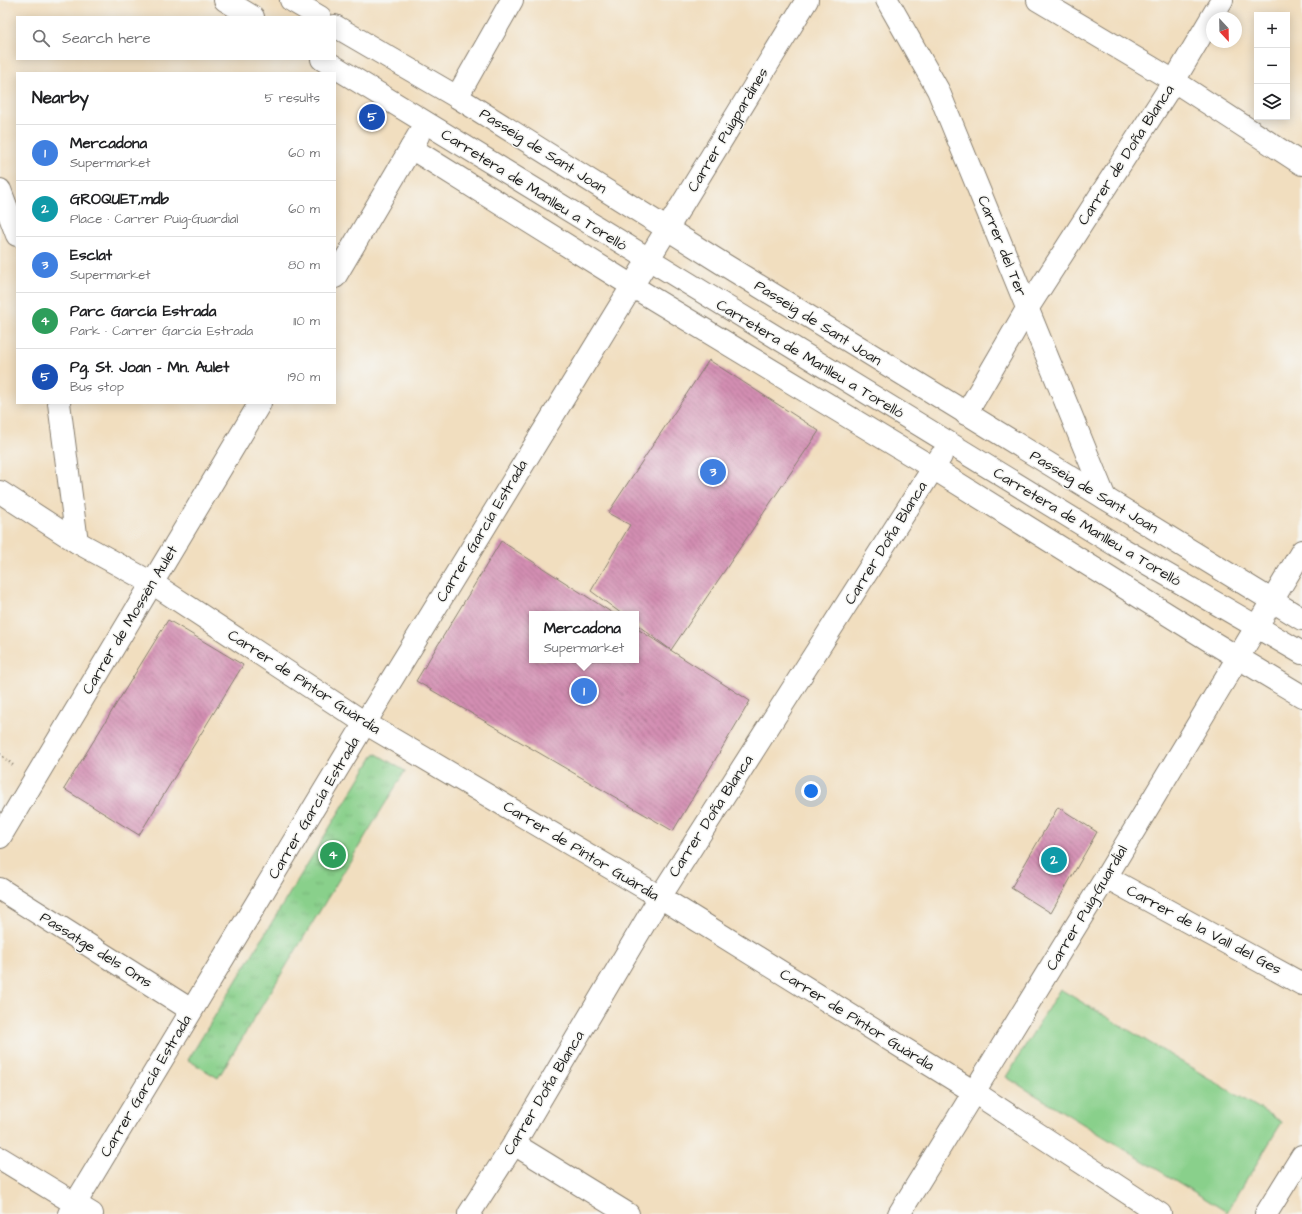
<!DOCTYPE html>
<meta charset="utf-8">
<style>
:root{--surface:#fff;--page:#f2f2f2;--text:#202124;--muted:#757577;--line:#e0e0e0;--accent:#1f6fb2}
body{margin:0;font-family:"Architects Daughter",sans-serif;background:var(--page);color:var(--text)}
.controls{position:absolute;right:12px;top:12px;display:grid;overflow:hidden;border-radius:0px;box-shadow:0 2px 10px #0003}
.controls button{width:36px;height:36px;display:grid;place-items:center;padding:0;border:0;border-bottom:1px solid var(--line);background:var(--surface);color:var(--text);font:20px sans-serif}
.compass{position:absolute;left:1206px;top:12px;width:36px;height:36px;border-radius:50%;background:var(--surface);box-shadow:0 2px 10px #0003;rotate:158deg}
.you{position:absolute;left:811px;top:791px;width:14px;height:14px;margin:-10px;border:3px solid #fff;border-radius:50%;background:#1a73e8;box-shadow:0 0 0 6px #1a73e833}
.badge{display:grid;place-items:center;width:26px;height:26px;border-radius:50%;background:var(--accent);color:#fff;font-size:13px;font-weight:700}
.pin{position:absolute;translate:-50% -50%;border:2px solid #fff;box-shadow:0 1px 4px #0006}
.popup{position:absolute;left:529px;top:611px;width:110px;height:52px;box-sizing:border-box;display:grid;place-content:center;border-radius:0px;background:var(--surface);filter:drop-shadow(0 1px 3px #0005);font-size:13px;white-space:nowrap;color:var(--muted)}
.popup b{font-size:15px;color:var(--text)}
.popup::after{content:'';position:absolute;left:50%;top:100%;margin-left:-8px;border:8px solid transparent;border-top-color:var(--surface)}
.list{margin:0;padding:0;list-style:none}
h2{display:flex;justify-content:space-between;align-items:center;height:52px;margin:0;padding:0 16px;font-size:17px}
h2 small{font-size:13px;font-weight:400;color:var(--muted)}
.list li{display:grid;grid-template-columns:26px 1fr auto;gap:12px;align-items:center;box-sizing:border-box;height:56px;padding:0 16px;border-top:1px solid var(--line)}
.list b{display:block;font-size:15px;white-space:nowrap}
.list p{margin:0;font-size:13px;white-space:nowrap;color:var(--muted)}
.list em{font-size:13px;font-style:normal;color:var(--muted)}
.icon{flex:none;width:22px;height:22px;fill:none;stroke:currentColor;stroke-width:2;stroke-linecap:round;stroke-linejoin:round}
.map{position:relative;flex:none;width:1302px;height:1214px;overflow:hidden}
.search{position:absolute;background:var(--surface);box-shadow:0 2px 10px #0003;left:16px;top:16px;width:320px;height:44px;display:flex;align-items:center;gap:10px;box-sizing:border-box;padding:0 14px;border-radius:0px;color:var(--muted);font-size:15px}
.panel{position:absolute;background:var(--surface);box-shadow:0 2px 10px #0003;left:16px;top:72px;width:320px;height:332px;border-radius:0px}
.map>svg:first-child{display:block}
.green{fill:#89d08b;stroke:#527654}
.park{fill:url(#park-tufts);stroke:#527654}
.building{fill:url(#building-back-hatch)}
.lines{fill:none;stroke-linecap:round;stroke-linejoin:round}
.minor-casing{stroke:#867d6e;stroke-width:24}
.path{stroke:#867d6e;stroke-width:2.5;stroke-dasharray:1 3;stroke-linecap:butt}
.minor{stroke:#fff;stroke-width:22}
.labels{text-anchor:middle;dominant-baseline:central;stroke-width:3;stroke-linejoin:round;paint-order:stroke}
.street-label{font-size:15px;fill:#1c1c1c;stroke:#f6f6f2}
</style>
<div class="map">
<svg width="1302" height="1214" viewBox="0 0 1302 1214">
<defs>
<pattern id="park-tufts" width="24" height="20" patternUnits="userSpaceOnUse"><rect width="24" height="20" fill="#89d08b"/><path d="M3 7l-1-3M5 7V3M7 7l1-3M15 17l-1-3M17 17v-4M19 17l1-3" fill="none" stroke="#76b277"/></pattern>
<pattern id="building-back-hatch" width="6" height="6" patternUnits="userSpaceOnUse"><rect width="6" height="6" fill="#d38eb2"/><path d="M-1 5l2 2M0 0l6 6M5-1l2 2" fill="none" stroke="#aa7390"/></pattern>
</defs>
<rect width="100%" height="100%" fill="#f6f6f2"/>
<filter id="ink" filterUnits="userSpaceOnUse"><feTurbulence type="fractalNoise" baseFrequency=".025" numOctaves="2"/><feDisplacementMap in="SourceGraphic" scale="8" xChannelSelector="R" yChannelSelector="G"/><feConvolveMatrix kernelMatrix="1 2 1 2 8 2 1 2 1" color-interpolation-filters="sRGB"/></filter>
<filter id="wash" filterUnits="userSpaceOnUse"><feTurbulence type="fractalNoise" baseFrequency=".012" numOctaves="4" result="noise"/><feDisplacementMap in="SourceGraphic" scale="16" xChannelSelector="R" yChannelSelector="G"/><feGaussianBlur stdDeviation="0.9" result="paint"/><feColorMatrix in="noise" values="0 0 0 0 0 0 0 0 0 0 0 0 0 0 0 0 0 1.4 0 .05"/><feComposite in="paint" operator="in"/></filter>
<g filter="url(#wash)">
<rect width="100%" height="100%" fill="#f1debf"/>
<path class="green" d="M 1060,989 L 1282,1122 L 1227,1212 L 1006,1077 Z"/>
<path class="park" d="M 375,753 L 405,771 L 218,1078 L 188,1060 Z"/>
<g id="blocks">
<g class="building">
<path d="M 709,360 L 819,431 L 671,650 L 636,624 L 636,614 L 622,614 L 591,591 L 630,525 L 608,513 Z"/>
<path d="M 501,541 L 614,614 L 532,614 L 532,660 L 636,660 L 636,628 L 750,701 L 673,831 L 416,681 Z"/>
<path d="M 168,620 L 243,665 L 139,835 L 64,789 Z"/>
<path d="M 1058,807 L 1097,832 L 1051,913 L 1011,888 Z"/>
</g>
</g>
</g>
<g filter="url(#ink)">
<use href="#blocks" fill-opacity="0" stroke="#867d6e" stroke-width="1"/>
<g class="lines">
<g class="minor-casing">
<g id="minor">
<path d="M 225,0 L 253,17"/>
<path d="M 291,0 L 320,17"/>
<path d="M 887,0 L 938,90 L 1105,498"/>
<path d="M 1038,0 L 1174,81 L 1302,164"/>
<path d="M 335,26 L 457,97 L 720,262 L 1302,619"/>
<path d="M 322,59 L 1119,547 L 1302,653"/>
<path d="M 457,97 L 512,0"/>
<path d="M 411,148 L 632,286 L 933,468 L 1212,642 L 1302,696"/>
<path d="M 0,190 L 17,235"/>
<path d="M 335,277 L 418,136"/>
<path d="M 59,403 L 77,542"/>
<path d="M 966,414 L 1027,309 L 1174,81 L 1222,0"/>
<path d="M 0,492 L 77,542 L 152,583 L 365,723 L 660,897 L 974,1092 L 1160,1214"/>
<path d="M 0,837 L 260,403"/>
<path d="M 1106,877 L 1302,984"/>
<path d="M 0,889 L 191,1010"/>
<path d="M 514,1144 L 628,1214"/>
<path d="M 0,1158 L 92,1214"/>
<path d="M 69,1214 L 365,723 L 807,0"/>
<path d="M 469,1214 L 514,1144 L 660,897 L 941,456"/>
<path d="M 899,1214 L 1106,877 L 1302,551"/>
<path d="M 1266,1214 L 1302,1156"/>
</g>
</g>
<path class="path" d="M 0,754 L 14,766"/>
<use href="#minor" class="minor"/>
</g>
</g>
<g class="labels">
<g class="street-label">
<text transform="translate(728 130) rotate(-59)">Carrer Puigpardines</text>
<text transform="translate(543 151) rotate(32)">Passeig de Sant Joan</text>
<text transform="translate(1126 155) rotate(-57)">Carrer de Doña Blanca</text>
<text transform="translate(534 190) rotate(32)">Carretera de Manlleu a Torelló</text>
<text transform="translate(1002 246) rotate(68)">Carrer del Ter</text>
<text transform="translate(818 323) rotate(32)">Passeig de Sant Joan</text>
<text transform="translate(810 359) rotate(31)">Carretera de Manlleu a Torelló</text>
<text transform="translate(1094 492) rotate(31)">Passeig de Sant Joan</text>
<text transform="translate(1087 527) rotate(31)">Carretera de Manlleu a Torelló</text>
<text transform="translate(482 531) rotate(-59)">Carrer García Estrada</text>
<text transform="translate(886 543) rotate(-58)">Carrer Doña Blanca</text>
<text transform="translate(130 620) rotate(-59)">Carrer de Mossèn Aulet</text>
<text transform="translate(304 682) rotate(33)">Carrer de Pintor Guàrdia</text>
<text transform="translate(314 808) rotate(-59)">Carrer García Estrada</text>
<text transform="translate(711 816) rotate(-57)">Carrer Doña Blanca</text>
<text transform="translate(581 851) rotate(31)">Carrer de Pintor Guàrdia</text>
<text transform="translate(1087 908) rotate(-59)">Carrer Puig-Guardial</text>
<text transform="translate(1204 930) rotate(28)">Carrer de la Vall del Ges</text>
<text transform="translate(96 950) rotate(32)">Passatge dels Oms</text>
<text transform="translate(857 1020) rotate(32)">Carrer de Pintor Guàrdia</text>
<text transform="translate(146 1086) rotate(-59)">Carrer García Estrada</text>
<text transform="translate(544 1093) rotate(-59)">Carrer Doña Blanca</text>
</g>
</g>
</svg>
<div class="controls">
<button>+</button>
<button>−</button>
<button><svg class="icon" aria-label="layers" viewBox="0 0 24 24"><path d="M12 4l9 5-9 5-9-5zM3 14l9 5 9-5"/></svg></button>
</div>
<svg class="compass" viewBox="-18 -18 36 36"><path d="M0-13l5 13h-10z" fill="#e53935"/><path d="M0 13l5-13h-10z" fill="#757577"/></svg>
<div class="you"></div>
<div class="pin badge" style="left:584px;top:691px;background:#3f7fe0">1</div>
<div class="popup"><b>Mercadona</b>Supermarket</div>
<div class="pin badge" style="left:1054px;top:860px;background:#0f9aa8">2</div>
<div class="pin badge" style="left:713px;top:472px;background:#3f7fe0">3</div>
<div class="pin badge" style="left:333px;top:855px;background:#2e9e5b">4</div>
<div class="pin badge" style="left:372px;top:117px;background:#1a4fb4">5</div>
<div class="search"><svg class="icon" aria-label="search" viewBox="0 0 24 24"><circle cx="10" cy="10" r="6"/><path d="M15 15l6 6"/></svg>Search here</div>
<section class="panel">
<h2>Nearby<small>5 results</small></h2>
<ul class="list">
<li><span class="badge" style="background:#3f7fe0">1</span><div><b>Mercadona</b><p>Supermarket</p></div><em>60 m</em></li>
<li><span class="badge" style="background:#0f9aa8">2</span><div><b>GROQUET,mdb</b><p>Place · Carrer Puig-Guardial</p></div><em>60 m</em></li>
<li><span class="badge" style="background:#3f7fe0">3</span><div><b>Esclat</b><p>Supermarket</p></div><em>80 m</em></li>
<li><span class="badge" style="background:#2e9e5b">4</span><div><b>Parc García Estrada</b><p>Park · Carrer García Estrada</p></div><em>110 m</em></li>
<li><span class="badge" style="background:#1a4fb4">5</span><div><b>Pg. St. Joan - Mn. Aulet</b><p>Bus stop</p></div><em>190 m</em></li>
</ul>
</section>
</div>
